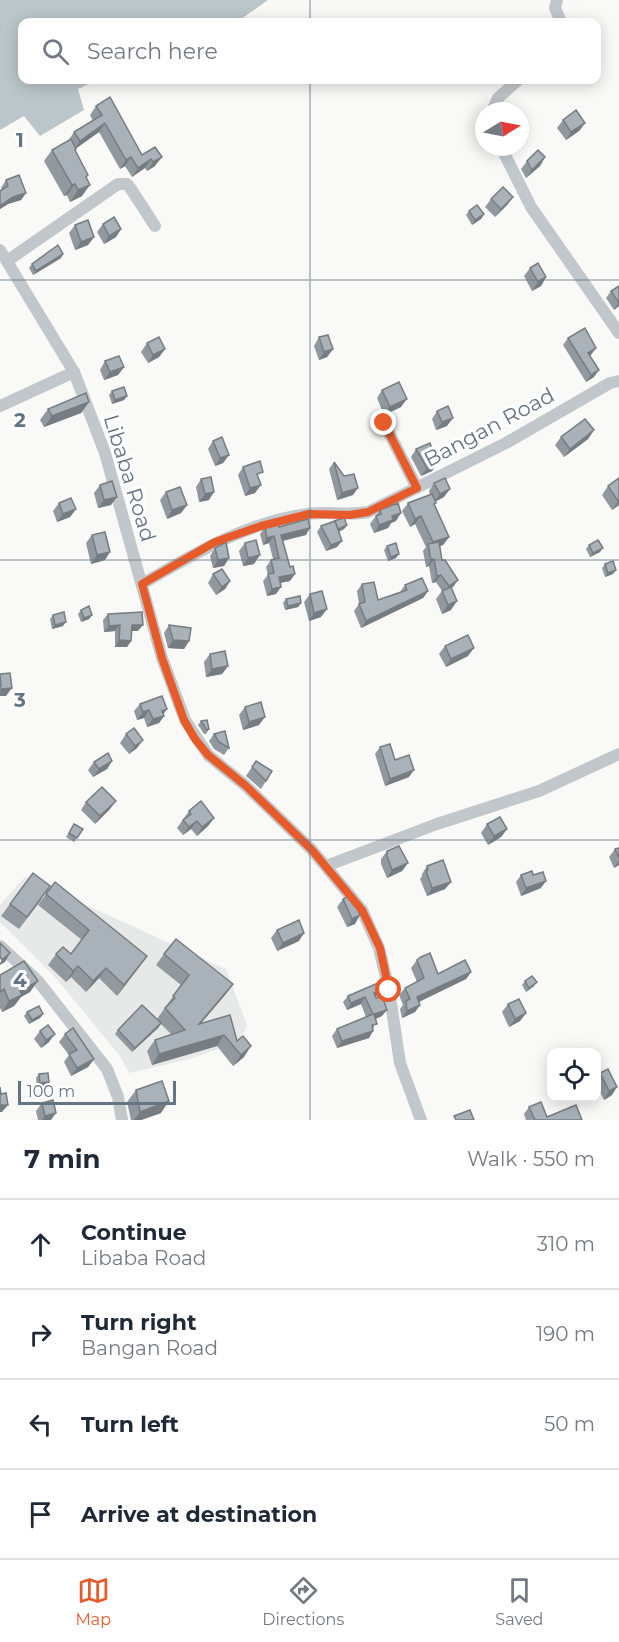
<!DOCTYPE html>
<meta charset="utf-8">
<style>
:root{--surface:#fff;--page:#f6f6f7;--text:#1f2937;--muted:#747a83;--line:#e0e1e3;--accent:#e75a29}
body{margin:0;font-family:Montserrat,sans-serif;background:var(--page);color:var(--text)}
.controls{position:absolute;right:18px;bottom:18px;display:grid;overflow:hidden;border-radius:12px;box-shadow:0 3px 15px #0003}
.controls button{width:54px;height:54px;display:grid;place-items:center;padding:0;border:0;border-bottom:2px solid var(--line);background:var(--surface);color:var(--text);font:30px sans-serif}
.compass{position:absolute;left:475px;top:102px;width:54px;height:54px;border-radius:50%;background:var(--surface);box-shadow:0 3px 15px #0003;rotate:80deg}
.scale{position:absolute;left:18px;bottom:15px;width:158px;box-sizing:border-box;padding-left:6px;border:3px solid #647483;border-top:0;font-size:16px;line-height:21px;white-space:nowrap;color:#647483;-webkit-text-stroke:4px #fff;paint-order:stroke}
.stop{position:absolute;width:18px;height:18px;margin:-14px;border:4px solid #e75a29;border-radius:50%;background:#fff}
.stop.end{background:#e75a29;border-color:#fff;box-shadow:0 2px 6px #0008}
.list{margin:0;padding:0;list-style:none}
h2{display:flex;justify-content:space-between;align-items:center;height:78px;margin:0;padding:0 24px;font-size:26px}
h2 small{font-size:20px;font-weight:400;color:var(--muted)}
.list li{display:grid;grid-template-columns:39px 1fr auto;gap:18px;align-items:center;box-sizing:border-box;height:90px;padding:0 24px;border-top:2px solid var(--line)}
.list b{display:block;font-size:22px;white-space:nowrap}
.list p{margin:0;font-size:20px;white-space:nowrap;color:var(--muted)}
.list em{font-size:20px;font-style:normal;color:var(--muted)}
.icon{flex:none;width:33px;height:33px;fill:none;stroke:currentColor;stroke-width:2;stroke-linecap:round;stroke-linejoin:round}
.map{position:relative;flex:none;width:619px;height:1120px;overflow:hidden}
.search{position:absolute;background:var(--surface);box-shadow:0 3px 15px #0003;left:18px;right:18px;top:18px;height:66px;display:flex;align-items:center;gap:15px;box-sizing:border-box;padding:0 21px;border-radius:12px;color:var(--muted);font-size:22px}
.sheet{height:438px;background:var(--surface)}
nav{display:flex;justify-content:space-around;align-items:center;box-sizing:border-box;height:84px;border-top:2px solid var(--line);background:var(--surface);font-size:16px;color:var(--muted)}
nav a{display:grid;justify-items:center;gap:3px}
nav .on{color:var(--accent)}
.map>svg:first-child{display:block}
.built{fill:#e7e8e8}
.water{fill:#bbc6cb}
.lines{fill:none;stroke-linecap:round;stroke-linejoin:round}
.minor{stroke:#c2c7cb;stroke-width:12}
.wall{fill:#91999f}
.shaded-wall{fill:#767d82}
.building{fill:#a9b2b9;stroke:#767d82;stroke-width:1.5}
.route{stroke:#e75a29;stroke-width:8}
.grid{fill:none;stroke:#647483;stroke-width:1.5;stroke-opacity:0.55}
.labels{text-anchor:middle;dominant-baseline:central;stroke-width:6;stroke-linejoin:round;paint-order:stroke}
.street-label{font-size:21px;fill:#647483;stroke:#fff}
.grid-label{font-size:20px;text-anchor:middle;font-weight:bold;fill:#647483;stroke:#fff;stroke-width:6;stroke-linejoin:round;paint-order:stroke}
</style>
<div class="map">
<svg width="619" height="1120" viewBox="0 0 619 1120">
<rect width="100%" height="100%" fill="#f9f9f7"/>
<path class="built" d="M 25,877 L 226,969 L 247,1025 L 240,1041 L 190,1059 L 129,1073 L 120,1056 L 54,976 L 0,922 L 0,905 Z"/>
<path class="water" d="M 0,0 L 268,0 L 237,22 L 22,22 L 22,80 L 97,80 L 78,89 L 84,110 L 40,136 L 24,116 L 0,130 Z"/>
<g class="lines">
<g class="minor">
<path d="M 557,0 L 555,8 L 561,22"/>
<path d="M 492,111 L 498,98 L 518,80"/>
<path d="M 501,147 L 531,207 L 619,333"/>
<path d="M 0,250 L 74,372 L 105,453 L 162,658 L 185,720 L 208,755 L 246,786 L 312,850 L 362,910 L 379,948 L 389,990 L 400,1063 L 421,1120"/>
<path d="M 7,261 L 118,184 L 127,184 L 131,189 L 155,226"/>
<path d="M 0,406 L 74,372"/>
<path d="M 384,423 L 417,488"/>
<path d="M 142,584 C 194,554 246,522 308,514 C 328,511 348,516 368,512 L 506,443 L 610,383 L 619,381"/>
<path d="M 326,866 L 437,824 L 539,791 L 619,754"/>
<path d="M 0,946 L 38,981 L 107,1069 L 118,1097 L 122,1120"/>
</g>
</g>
<g class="wall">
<path d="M 96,106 L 142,155 L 155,147 L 155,166 L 147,171 L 145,168 L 132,177 L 125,166 L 120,169 L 99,132 L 76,148 L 75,151 L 87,178 L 82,196 L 70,202 L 67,195 L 64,196 L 44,161 L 52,150 L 68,141 L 74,132 L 93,121 L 90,115 Z"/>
<path d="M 563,120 L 585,123 L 579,131 L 566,140 L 557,128 Z"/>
<path d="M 545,157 L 540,166 L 526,178 L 521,169 L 527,161 Z"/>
<path d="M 6,180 L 26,193 L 21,200 L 8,204 L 0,209 L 0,191 L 2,190 L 1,188 Z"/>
<path d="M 513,197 L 507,205 L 495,217 L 485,207 L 491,199 Z"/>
<path d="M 469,211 L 484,214 L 481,219 L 472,225 L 466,215 Z"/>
<path d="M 103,224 L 121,229 L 116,237 L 104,244 L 97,232 Z"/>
<path d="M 75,225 L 94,237 L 88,245 L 75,250 L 69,233 Z"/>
<path d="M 61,258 L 33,275 L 29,268 L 32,264 Z"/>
<path d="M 530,268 L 546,277 L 541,286 L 532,291 L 524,276 Z"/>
<path d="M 619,286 L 619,306 L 614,310 L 606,298 L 611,291 Z"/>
<path d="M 319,337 L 333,349 L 327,357 L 319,360 L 314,346 Z"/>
<path d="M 568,338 L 591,355 L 590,356 L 594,377 L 586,382 L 563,345 Z"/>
<path d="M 147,343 L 165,349 L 159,357 L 148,363 L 141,352 Z"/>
<path d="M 105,361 L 124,367 L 118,375 L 104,380 L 100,370 Z"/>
<path d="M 382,390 L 401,407 L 384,415 L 377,398 Z"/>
<path d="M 112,391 L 127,396 L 124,400 L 112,404 L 109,395 Z"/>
<path d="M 89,402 L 81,413 L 44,427 L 40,420 L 48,409 Z"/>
<path d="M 437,411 L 447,426 L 436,430 L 432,419 Z"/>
<path d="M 594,430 L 588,439 L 564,457 L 555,445 L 561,437 Z"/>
<path d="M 213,441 L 229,455 L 223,463 L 215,466 L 208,449 Z"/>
<path d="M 416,449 L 437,463 L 432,471 L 421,476 L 411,457 Z"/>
<path d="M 334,462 L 353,495 L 337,500 L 329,469 Z"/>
<path d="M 243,467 L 259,478 L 255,493 L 245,496 L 238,475 Z"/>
<path d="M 619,478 L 619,505 L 612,510 L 602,495 L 608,486 Z"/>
<path d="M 201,479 L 209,500 L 199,502 L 196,487 Z"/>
<path d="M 434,483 L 444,497 L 435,502 L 435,506 L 449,537 L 443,545 L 440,546 L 442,560 L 458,580 L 451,588 L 451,610 L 442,614 L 436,599 L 442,591 L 436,582 L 432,583 L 429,566 L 426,567 L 423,551 L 426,547 L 415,524 L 410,527 L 402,511 L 408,503 L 430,495 L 429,491 Z"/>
<path d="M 100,485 L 111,505 L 98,508 L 94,493 Z"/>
<path d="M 166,492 L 187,505 L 181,513 L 167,519 L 160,500 Z"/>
<path d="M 59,503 L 76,509 L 70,517 L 57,522 L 53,511 Z"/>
<path d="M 380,510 L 396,521 L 391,523 L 388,528 L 374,533 L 370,524 Z"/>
<path d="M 347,525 L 344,529 L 339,532 L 337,547 L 326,551 L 317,532 L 321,526 Z"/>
<path d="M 265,527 L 279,527 L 306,535 L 283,541 L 290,581 L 280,583 L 276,594 L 267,596 L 263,581 L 268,575 L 266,567 L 271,560 L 273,559 L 269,543 L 263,545 L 260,534 Z"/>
<path d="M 92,535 L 105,560 L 91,564 L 86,543 Z"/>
<path d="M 245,543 L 254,564 L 243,566 L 239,551 Z"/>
<path d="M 589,545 L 600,552 L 590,557 L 586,549 Z"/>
<path d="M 387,546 L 396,558 L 388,561 L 384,550 Z"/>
<path d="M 215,548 L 229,558 L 224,566 L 213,568 L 210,556 Z"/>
<path d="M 605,564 L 613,574 L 605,577 L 602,568 Z"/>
<path d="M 213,574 L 230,581 L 225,589 L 216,595 L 208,583 Z"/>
<path d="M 362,584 L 378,600 L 400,592 L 405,585 L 428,591 L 423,598 L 361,628 L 354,611 L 359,604 L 357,591 Z"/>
<path d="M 310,594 L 321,617 L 309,621 L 304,602 Z"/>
<path d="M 286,599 L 301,603 L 298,607 L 285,610 L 283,603 Z"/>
<path d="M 81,610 L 92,615 L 89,619 L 81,622 L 78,614 Z"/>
<path d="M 108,614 L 138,631 L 131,631 L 131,641 L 127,647 L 115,647 L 115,631 L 104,632 L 103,620 Z"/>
<path d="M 53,615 L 63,626 L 52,629 L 50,619 Z"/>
<path d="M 169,625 L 189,641 L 184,649 L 168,648 L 164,633 Z"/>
<path d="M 445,646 L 468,656 L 446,667 L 439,654 Z"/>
<path d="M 210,654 L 228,666 L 222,674 L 206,677 L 204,662 Z"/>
<path d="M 140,704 L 164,714 L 164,716 L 159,723 L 147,727 L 144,718 L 137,720 L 134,711 Z"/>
<path d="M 245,707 L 259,725 L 243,730 L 239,715 Z"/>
<path d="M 201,721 L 209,729 L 206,734 L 204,734 L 198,725 Z"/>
<path d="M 126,734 L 137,748 L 129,754 L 120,743 Z"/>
<path d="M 214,734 L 229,748 L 224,755 L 214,749 L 209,741 Z"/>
<path d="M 380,747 L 395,760 L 409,777 L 385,786 L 375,754 Z"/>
<path d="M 112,761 L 107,769 L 93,777 L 88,770 L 94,762 Z"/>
<path d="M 256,761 L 266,781 L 261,789 L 246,776 Z"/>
<path d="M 86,802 L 110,809 L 95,824 L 81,810 Z"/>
<path d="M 189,811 L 214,818 L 208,826 L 197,836 L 191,829 L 183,835 L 177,828 Z"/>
<path d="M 74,824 L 83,829 L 74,842 L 66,837 Z"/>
<path d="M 487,824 L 507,829 L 501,837 L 488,845 L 481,833 Z"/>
<path d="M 619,848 L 619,865 L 614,868 L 609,857 L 615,849 Z"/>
<path d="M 387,851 L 408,863 L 402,871 L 387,878 L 381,864 L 381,859 Z"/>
<path d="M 427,866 L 451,882 L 445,889 L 427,896 L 420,879 L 422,876 L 422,874 Z"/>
<path d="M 33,873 L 42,899 L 19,929 L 1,916 Z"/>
<path d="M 521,875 L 533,875 L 541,888 L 521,896 L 516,882 Z"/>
<path d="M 46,894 L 147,956 L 117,996 L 99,978 L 86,992 L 71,977 L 66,982 L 48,965 L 56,954 L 71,954 L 82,940 L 38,905 Z"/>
<path d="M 343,899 L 355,924 L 347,927 L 337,907 Z"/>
<path d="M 277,930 L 299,941 L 277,951 L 271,938 Z"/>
<path d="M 164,954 L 233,984 L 225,995 L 201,1023 L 237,1041 L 244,1057 L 233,1066 L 217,1046 L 152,1065 L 147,1051 L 155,1040 L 172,1035 L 161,1024 L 158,1028 L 132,1052 L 115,1034 L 118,1030 L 157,1019 L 181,985 L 156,965 Z"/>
<path d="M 417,960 L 438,974 L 471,972 L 466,979 L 419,1002 L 420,1005 L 415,1012 L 402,1018 L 400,1009 L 403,1005 L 399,995 L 405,988 L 417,982 L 411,968 Z"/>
<path d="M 0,975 L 30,992 L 21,997 L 14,1006 L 2,1012 L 0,1008 Z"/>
<path d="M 525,981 L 534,986 L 526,992 L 522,985 Z"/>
<path d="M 348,996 L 376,997 L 382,1016 L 376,1019 L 373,1030 L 373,1031 L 369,1038 L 337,1048 L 332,1036 L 337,1029 L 366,1017 L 361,1004 L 347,1010 L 343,1002 Z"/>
<path d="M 508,1004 L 526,1013 L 520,1021 L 509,1027 L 502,1012 Z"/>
<path d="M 27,1012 L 43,1014 L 40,1018 L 29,1024 L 24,1016 Z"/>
<path d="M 40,1031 L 49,1042 L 41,1048 L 34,1039 Z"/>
<path d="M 65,1034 L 94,1059 L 88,1067 L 71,1076 L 64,1062 L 69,1055 L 59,1042 Z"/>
<path d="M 600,1073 L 612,1095 L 604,1100 L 597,1086 L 597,1079 Z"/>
<path d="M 39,1074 L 49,1082 L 46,1086 L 37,1087 L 36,1078 Z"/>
<path d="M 136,1090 L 161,1113 L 141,1120 L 131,1120 L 127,1102 Z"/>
<path d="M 42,1103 L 51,1120 L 38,1120 L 36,1111 Z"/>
<path d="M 529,1107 L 547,1117 L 582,1120 L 526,1120 L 524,1114 Z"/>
</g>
<g class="shaded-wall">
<path d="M 105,123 L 99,132 L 74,150 L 80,141 Z"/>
<path d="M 585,123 L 579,131 L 566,140 L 571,132 Z"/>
<path d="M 131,157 L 125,166 L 120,169 L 126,160 Z"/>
<path d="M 162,157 L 155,166 L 147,171 L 153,162 Z"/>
<path d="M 545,157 L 540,166 L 526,178 L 532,170 Z"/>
<path d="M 151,159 L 145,168 L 132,177 L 138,168 Z"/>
<path d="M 75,184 L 67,195 L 64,196 L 72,185 Z"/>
<path d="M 90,185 L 82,196 L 70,202 L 78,190 Z"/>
<path d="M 26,193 L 21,200 L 8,204 L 0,209 L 0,206 L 13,197 Z"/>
<path d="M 513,197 L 507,205 L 495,217 L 501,209 Z"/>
<path d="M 484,214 L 481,219 L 472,225 L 475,220 Z"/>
<path d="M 121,229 L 116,237 L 104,244 L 109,236 Z"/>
<path d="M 94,237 L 88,245 L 75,250 L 81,242 Z"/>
<path d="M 63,254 L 61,258 L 33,275 L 36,271 Z"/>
<path d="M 546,277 L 541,286 L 532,291 L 538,282 Z"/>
<path d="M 619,302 L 619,306 L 614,310 Z"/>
<path d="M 596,348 L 591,355 L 583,360 L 588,353 Z"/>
<path d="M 165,349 L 159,357 L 148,363 L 153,355 Z"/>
<path d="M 333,349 L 327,357 L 319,360 L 324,352 Z"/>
<path d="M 124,367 L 118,375 L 104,380 L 110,372 Z"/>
<path d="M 599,370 L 594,377 L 586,382 L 591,375 Z"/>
<path d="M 127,396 L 124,400 L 112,404 L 115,400 Z"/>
<path d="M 407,399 L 401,407 L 384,415 L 390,407 Z"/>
<path d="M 89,402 L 81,413 L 44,427 L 52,416 Z"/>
<path d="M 453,418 L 447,426 L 436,430 L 442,422 Z"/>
<path d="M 594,430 L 588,439 L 564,457 L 570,449 Z"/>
<path d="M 229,455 L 223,463 L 215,466 L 220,458 Z"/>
<path d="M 437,463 L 432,471 L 421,476 L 427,468 Z"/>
<path d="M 261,485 L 255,493 L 245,496 L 250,488 Z"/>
<path d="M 358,488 L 353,495 L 337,500 L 342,493 Z"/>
<path d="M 450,489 L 444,497 L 434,502 L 440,494 Z"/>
<path d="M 214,492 L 209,500 L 199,502 L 205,494 Z"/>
<path d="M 117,497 L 111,505 L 98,508 L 104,500 Z"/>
<path d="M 618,501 L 619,501 L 619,505 L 612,510 Z"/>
<path d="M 187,505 L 181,513 L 167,519 L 172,510 Z"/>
<path d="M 76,509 L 70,517 L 57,522 L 63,514 Z"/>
<path d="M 401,513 L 396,521 L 391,523 L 388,528 L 374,533 L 379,525 L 392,516 Z"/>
<path d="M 421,516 L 415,524 L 410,527 L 415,519 Z"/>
<path d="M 347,525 L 344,529 L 334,533 L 337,529 Z"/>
<path d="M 310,528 L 306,535 L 277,542 L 281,535 Z"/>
<path d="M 274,536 L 269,543 L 263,545 L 267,538 Z"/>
<path d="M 449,537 L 443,545 L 429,549 L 429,548 L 433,542 Z"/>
<path d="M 342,541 L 337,547 L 326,551 L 331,545 Z"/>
<path d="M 603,548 L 600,552 L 590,557 L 593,553 Z"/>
<path d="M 110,552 L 105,560 L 91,564 L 97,555 Z"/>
<path d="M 399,554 L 396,558 L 388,561 L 391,557 Z"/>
<path d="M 260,555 L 254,564 L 243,566 L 248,558 Z"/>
<path d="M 229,558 L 224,566 L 213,568 L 218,560 Z"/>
<path d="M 434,559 L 429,566 L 426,567 L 431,560 Z"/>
<path d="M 616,570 L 613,574 L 605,577 L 608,573 Z"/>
<path d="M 295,574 L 290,581 L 274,584 L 279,577 Z"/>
<path d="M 441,575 L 436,582 L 432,583 L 437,576 Z"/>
<path d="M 458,580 L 453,587 L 444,593 L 449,586 Z"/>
<path d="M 230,581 L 225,589 L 216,595 L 222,587 Z"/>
<path d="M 281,587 L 276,594 L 267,596 L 272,589 Z"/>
<path d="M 428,591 L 423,598 L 361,628 L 366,621 Z"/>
<path d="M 457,601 L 451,610 L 442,614 L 448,605 Z"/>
<path d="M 301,603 L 298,607 L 285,610 L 288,606 Z"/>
<path d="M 327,609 L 321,617 L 309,621 L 314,613 Z"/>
<path d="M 92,615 L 89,619 L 81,622 L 84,618 Z"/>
<path d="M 66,622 L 63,626 L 52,629 L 55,625 Z"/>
<path d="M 120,625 L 115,631 L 104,632 L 109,626 Z"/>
<path d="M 132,625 L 143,625 L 138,631 L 127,631 Z"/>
<path d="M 119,640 L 131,641 L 127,647 L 115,647 Z"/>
<path d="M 173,640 L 189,641 L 184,649 L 168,648 Z"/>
<path d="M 474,648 L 468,656 L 446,667 L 451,659 Z"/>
<path d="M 228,666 L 222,674 L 206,677 L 212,669 Z"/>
<path d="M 12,688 L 6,696 L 0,696 L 0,690 L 1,689 Z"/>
<path d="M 167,709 L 162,716 L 164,716 L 159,723 L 147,727 L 153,719 L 162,711 Z"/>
<path d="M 149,710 L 144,718 L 137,720 L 143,712 Z"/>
<path d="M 265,717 L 259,725 L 243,730 L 249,722 Z"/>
<path d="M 143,740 L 137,748 L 129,754 L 135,746 Z"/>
<path d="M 112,761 L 107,769 L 93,777 L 99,769 Z"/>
<path d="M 414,770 L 409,777 L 385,786 L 390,779 Z"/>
<path d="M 116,801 L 110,809 L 95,824 L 100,816 Z"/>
<path d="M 214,818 L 208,826 L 197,836 L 202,827 Z"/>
<path d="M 197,821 L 191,829 L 183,835 L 189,827 Z"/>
<path d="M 507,829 L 501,837 L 488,845 L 494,836 Z"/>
<path d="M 619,860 L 619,865 L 614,868 Z"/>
<path d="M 408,863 L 402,871 L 387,878 L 392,870 Z"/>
<path d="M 546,881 L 541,888 L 521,896 L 526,888 Z"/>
<path d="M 451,882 L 445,889 L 427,896 L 432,888 Z"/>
<path d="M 360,915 L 355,924 L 347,927 L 352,919 Z"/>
<path d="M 304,933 L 299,941 L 277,951 L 283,943 Z"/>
<path d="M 10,953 L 5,962 L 0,965 L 0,963 L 2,960 Z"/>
<path d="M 147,956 L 140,966 L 117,996 L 124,985 Z"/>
<path d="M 78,966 L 71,977 L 66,982 L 73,971 Z"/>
<path d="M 106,968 L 99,978 L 86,992 L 93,981 Z"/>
<path d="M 471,972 L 466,979 L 412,1005 L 417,997 Z"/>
<path d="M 38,981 L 30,992 L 21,997 L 14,1006 L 2,1012 L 9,1001 L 20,991 Z"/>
<path d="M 537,982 L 534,986 L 526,992 L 529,988 Z"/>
<path d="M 233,984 L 225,995 L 191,1035 L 199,1024 Z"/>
<path d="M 381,990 L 376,997 L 369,1000 L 374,993 Z"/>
<path d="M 365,997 L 361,1004 L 347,1010 L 351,1003 Z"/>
<path d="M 420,1005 L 415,1012 L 402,1018 L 407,1011 Z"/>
<path d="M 387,1010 L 382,1016 L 369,1021 L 374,1014 Z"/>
<path d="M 526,1013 L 520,1021 L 509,1027 L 515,1019 Z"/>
<path d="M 43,1014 L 40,1018 L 29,1024 L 32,1020 Z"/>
<path d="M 161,1023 L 158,1028 L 132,1052 L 135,1048 Z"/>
<path d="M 373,1031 L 369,1038 L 337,1048 L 342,1041 Z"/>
<path d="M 55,1034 L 49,1042 L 41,1048 L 46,1040 Z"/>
<path d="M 224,1035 L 217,1046 L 152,1065 L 159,1054 Z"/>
<path d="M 251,1046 L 244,1057 L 233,1066 L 241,1055 Z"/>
<path d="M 94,1059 L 88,1067 L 71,1076 L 77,1068 Z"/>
<path d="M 49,1082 L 46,1086 L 37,1087 L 40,1083 Z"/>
<path d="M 617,1087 L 612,1095 L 604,1100 L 609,1091 Z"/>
<path d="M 169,1101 L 161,1113 L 141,1120 L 134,1120 L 140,1112 Z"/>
<path d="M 0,1105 L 8,1105 L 2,1112 L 0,1112 Z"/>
<path d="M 56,1113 L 51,1120 L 42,1120 L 45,1116 Z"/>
</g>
<g class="building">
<path d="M 110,97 L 142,155 L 155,147 L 162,157 L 153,162 L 151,159 L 138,168 L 131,157 L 126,160 L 105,123 L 80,141 L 74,132 L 102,115 L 96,106 Z"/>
<path d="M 576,110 L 585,123 L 571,132 L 563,120 Z"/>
<path d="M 71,139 L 76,149 L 75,150 L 88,175 L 86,177 L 90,185 L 78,190 L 75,184 L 72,185 L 52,150 Z"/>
<path d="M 538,150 L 545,157 L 532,170 L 527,161 Z"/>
<path d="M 19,175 L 26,193 L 13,197 L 0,206 L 0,191 L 8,186 L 6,180 Z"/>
<path d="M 503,187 L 513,197 L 501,209 L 491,199 Z"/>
<path d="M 477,205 L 484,214 L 475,220 L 469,211 Z"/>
<path d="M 114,217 L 121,229 L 109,236 L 103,224 Z"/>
<path d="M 88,220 L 94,237 L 81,242 L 75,225 Z"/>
<path d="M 58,245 L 63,254 L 36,271 L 32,264 Z"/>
<path d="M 538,263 L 546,277 L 538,282 L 530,268 Z"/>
<path d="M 619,286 L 619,303 L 611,291 Z"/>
<path d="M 585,328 L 596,348 L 588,353 L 599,370 L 591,375 L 568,338 Z"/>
<path d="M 328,335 L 333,349 L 324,352 L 319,337 Z"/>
<path d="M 159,337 L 165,349 L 153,355 L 147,343 Z"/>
<path d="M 119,356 L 124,367 L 110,372 L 105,361 Z"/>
<path d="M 399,382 L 407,399 L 390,407 L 382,390 Z"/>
<path d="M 124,387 L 127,396 L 115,400 L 112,391 Z"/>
<path d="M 86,393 L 89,402 L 52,416 L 48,409 Z"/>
<path d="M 448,406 L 453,418 L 442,422 L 437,411 Z"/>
<path d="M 585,419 L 594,430 L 570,449 L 561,437 Z"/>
<path d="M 222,437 L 229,455 L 220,458 L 213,441 Z"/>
<path d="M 430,443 L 437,463 L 427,468 L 416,449 Z"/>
<path d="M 260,461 L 263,472 L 257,474 L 261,485 L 250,488 L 243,467 Z"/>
<path d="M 334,462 L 344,476 L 354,474 L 358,488 L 342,493 Z"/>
<path d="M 211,477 L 214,492 L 205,494 L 201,479 Z"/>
<path d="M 445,478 L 450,489 L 440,494 L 434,483 Z"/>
<path d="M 619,478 L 619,501 L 618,501 L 608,486 Z"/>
<path d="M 112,481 L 117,497 L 104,500 L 100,485 Z"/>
<path d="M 180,487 L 187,505 L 172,510 L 166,492 Z"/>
<path d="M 432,494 L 436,503 L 434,504 L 449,537 L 433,542 L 421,516 L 415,519 L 408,503 Z"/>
<path d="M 71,498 L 76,509 L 63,514 L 59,503 Z"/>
<path d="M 398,503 L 401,513 L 392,516 L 393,520 L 379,525 L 376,516 L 381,514 L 380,510 Z"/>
<path d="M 344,518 L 347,525 L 338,529 L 335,521 L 334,521 Z"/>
<path d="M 308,519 L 310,528 L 281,535 L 290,567 L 293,566 L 295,574 L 279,577 L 281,587 L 272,589 L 268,574 L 274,573 L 271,560 L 279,558 L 274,536 L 267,538 L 265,527 L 278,523 L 279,527 Z"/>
<path d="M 335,521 L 342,541 L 331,545 L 321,526 Z"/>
<path d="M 105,532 L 110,552 L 97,555 L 92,535 Z"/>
<path d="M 256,540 L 260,555 L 248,558 L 245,543 Z"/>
<path d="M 598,540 L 603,548 L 593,553 L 589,545 Z"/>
<path d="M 226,542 L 229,558 L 218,560 L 215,548 Z"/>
<path d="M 439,542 L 442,560 L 445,560 L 458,580 L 449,586 L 441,575 L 437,576 L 434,559 L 431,560 L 428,544 Z"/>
<path d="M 396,543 L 399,554 L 391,557 L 387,546 Z"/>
<path d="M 613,561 L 616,570 L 608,573 L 605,564 Z"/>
<path d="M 222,569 L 230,581 L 222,587 L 213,574 Z"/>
<path d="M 422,578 L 428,591 L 366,621 L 359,604 L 365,602 L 362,584 L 374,582 L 378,600 L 407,590 L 405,585 Z"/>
<path d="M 451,587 L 457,601 L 448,605 L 442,591 Z"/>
<path d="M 322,591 L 327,609 L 314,613 L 310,594 Z"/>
<path d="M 300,596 L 301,603 L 288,606 L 286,599 Z"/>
<path d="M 89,606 L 92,615 L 84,618 L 81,610 Z"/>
<path d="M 64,612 L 66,622 L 55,625 L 53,615 Z"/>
<path d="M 142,612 L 143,625 L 132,625 L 131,641 L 119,640 L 120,625 L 109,626 L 108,614 Z"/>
<path d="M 169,625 L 191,628 L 189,641 L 173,640 Z"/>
<path d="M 468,635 L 474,648 L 451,659 L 445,646 Z"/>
<path d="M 225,651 L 228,666 L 212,669 L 210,654 Z"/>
<path d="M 10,673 L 12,688 L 1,689 L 0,674 Z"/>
<path d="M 162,696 L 167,709 L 162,711 L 164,716 L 153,719 L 149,710 L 143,712 L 140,704 Z"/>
<path d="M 261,702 L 265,717 L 249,722 L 245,707 Z"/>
<path d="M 207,720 L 209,729 L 207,730 L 201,721 Z"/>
<path d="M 134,728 L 143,740 L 135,746 L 126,734 Z"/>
<path d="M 225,731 L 229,748 L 219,742 L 214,734 Z"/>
<path d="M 390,744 L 395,760 L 409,755 L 414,770 L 390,779 L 380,747 Z"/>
<path d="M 108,753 L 112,761 L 99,769 L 94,762 Z"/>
<path d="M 256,761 L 272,771 L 266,781 L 252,767 Z"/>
<path d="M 102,787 L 116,801 L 100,816 L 86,802 Z"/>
<path d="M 201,801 L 214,818 L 202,827 L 197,821 L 189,827 L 183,820 L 191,814 L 189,811 Z"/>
<path d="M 500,817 L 507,829 L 494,836 L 487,824 Z"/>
<path d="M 74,824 L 83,829 L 77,838 L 69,833 Z"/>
<path d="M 399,846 L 408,863 L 392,870 L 387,856 L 387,851 Z"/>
<path d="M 619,848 L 619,858 L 615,849 Z"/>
<path d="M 443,860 L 451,882 L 432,888 L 426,871 L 428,870 L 427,866 Z"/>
<path d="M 532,871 L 533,875 L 543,872 L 546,881 L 526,888 L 521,875 Z"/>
<path d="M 33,873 L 50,886 L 27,917 L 10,904 Z"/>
<path d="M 55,882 L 147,956 L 124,985 L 106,968 L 93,981 L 78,966 L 73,971 L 56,954 L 63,947 L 71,954 L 89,930 L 46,894 Z"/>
<path d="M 351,895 L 360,915 L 352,919 L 343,899 Z"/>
<path d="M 299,920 L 304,933 L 283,943 L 277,930 Z"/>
<path d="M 176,939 L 233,984 L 199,1024 L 230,1015 L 237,1041 L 243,1036 L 251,1046 L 241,1055 L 224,1035 L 159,1054 L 155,1040 L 185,1030 L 165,1008 L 175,998 L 173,996 L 189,975 L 164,954 Z"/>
<path d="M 0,943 L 10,953 L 2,960 L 0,957 Z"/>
<path d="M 430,953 L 438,974 L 465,960 L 471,972 L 417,997 L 420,1005 L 407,1011 L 406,1001 L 410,999 L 405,988 L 424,978 L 417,960 L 421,957 Z"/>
<path d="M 24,961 L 38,981 L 20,991 L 22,995 L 9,1001 L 4,989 L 0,992 L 0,975 Z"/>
<path d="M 532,976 L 537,982 L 529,988 L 525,981 Z"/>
<path d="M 378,983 L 381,990 L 374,993 L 376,998 L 382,996 L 387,1010 L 374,1014 L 377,1024 L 372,1025 L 373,1031 L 342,1041 L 337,1029 L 373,1014 L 365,997 L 351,1003 L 348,996 Z"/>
<path d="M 519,999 L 526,1013 L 515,1019 L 508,1004 Z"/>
<path d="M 142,1005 L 161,1023 L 135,1048 L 118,1030 Z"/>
<path d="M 39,1006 L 43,1014 L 32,1020 L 27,1012 Z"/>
<path d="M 48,1025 L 55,1034 L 46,1040 L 40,1031 Z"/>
<path d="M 73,1028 L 94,1059 L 77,1068 L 69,1054 L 77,1050 L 65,1034 Z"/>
<path d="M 608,1069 L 617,1087 L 609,1091 L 600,1073 Z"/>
<path d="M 48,1073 L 49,1082 L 40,1083 L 39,1074 Z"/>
<path d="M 162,1081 L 169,1101 L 140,1112 L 136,1090 Z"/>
<path d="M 0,1087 L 1,1094 L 6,1093 L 8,1105 L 0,1105 Z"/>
<path d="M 53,1100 L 56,1113 L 45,1116 L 42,1103 Z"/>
<path d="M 541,1102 L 547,1117 L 576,1105 L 582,1120 L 535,1120 L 529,1107 Z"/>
<path d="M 470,1110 L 474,1120 L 456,1120 L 454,1116 Z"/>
</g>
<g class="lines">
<path class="route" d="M 384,423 L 417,488 L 368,512 L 350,515 L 309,514 L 261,526 L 215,542 L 142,584 L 162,658 L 184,720 L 195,739 L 208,755 L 246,786 L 312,850 L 362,910 L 380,948 L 389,990"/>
</g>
<path class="grid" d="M 310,0 L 310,22M 310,80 L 310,1120M 0,280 L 619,280M 0,560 L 619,560M 0,840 L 619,840"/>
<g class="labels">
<g class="street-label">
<text transform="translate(489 427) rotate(-28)">Bangan Road</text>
<text transform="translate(130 478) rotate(73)">Libaba Road</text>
</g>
</g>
<g class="grid-label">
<text x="20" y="147">1</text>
<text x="20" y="427">2</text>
<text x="20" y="707">3</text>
<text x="20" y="987">4</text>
</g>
</svg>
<div class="controls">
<button><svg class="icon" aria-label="locate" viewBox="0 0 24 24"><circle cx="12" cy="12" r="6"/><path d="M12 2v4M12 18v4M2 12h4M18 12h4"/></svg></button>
</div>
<svg class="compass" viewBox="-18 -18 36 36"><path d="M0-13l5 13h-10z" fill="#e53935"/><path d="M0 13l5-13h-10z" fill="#747a83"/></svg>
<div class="scale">100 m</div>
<div class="stop" style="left:389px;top:990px"></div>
<div class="stop end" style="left:384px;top:423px"></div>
<div class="search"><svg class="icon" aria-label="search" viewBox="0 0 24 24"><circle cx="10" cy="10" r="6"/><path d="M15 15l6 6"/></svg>Search here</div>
</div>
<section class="sheet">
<h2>7 min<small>Walk · 550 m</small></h2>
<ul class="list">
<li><svg class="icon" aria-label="ahead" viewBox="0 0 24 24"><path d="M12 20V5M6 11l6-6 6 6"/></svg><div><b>Continue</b><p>Libaba Road</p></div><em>310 m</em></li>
<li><svg class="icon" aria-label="right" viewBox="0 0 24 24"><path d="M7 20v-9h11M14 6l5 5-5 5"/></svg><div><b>Turn right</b><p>Bangan Road</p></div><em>190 m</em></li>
<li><svg class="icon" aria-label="left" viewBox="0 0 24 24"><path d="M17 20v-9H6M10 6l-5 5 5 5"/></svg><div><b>Turn left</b></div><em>50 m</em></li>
<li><svg class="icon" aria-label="arrive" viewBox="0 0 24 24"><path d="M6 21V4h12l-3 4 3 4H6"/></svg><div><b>Arrive at destination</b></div></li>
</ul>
</section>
<nav>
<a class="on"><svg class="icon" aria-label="map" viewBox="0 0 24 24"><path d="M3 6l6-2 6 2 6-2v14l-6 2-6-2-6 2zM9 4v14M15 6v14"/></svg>Map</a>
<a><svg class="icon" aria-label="directions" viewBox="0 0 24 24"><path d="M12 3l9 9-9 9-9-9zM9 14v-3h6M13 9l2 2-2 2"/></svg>Directions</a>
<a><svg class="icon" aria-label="saved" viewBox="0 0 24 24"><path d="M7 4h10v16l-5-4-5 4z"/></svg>Saved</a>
</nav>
